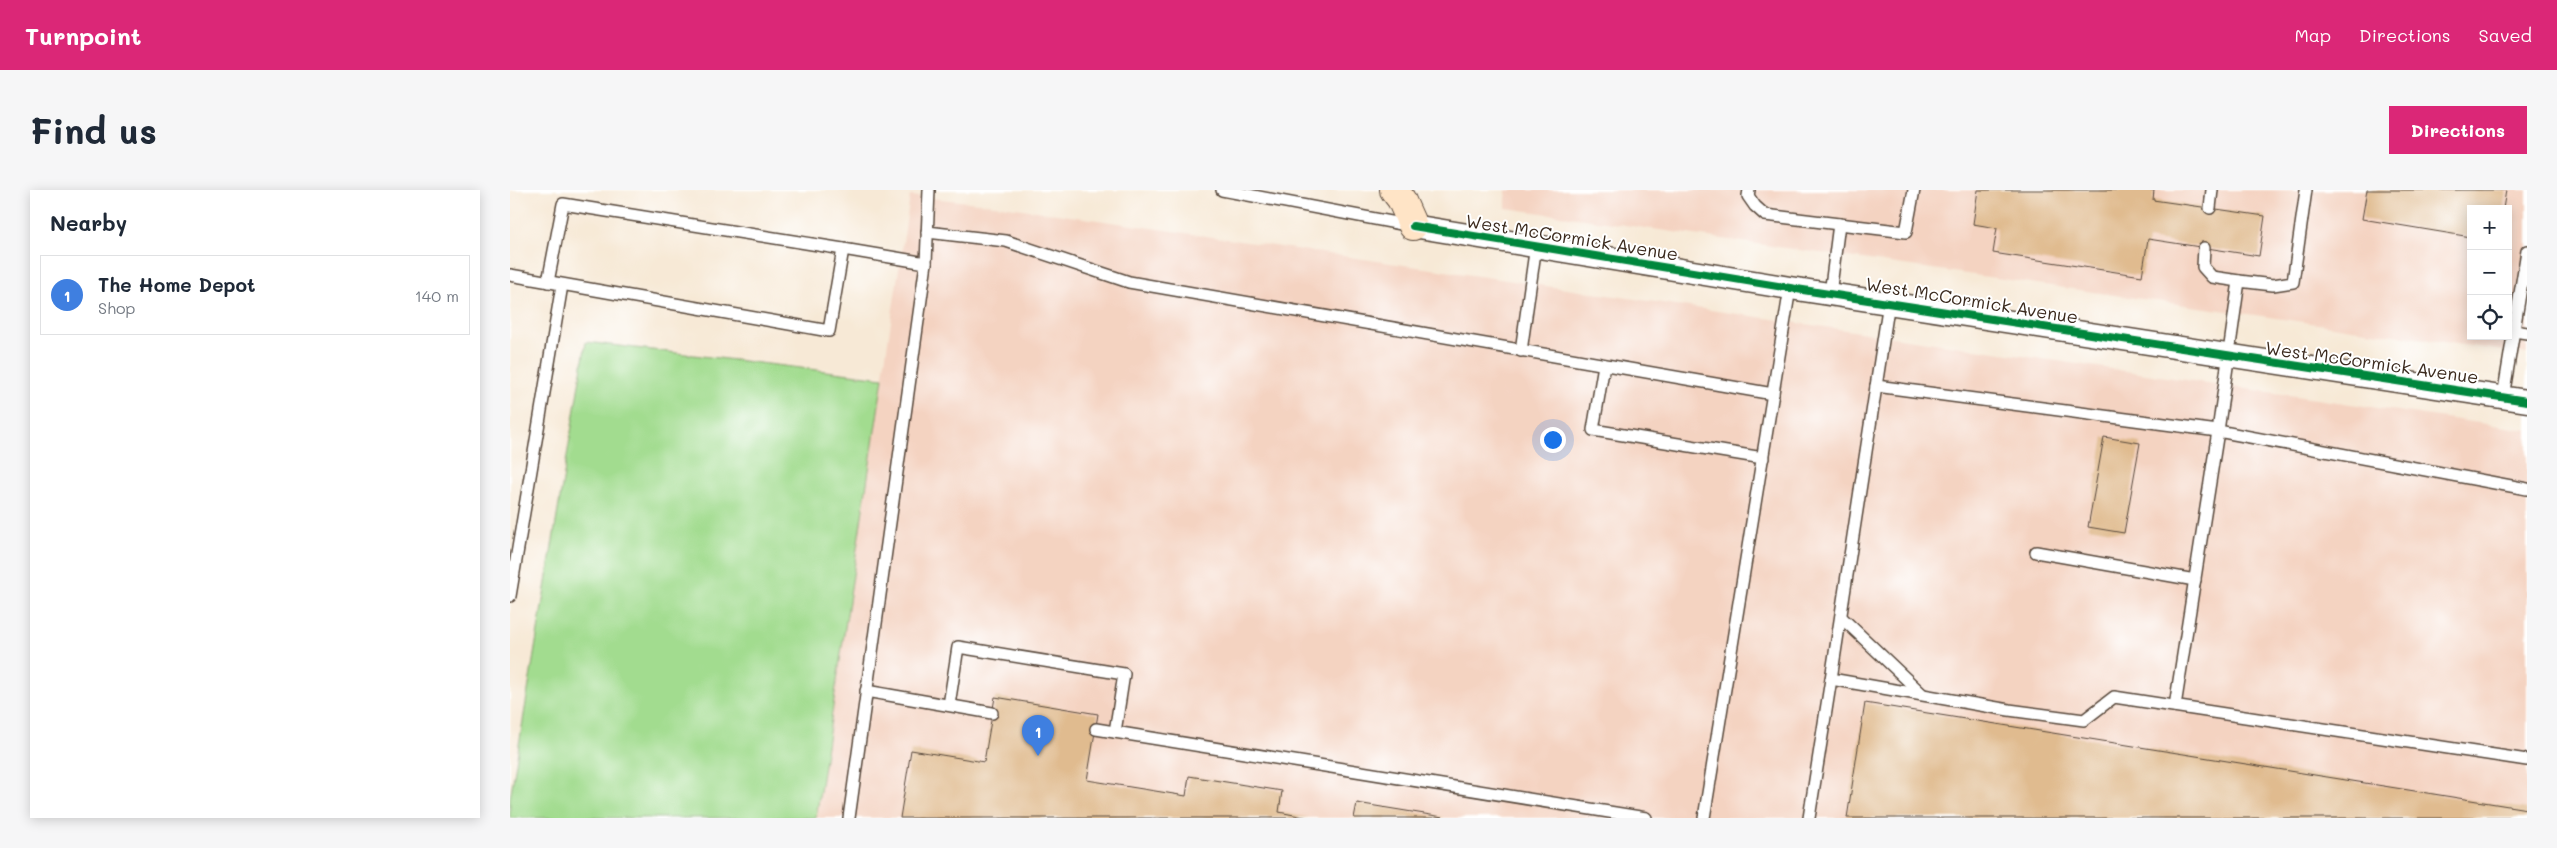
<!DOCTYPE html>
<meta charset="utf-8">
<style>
:root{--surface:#fff;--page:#f6f6f7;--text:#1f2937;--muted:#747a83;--line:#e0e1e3;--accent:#db2777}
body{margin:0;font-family:Mali,sans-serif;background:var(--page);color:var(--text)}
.controls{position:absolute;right:15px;top:15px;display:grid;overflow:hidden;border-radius:0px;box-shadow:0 2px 12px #0003}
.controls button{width:45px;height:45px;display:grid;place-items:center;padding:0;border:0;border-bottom:1px solid var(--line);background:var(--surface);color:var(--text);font:25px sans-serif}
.you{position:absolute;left:1042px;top:249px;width:18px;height:18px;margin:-12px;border:4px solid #fff;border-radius:50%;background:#1a73e8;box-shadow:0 0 0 8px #1a73e833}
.badge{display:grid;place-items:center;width:32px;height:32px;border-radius:50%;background:var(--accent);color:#fff;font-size:16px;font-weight:700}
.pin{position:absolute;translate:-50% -41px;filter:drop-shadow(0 1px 2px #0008)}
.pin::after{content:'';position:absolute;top:26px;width:18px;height:15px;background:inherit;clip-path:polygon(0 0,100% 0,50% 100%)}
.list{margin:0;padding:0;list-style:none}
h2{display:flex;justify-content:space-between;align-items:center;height:65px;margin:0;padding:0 20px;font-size:21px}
h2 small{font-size:16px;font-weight:400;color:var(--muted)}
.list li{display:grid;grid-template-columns:32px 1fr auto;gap:15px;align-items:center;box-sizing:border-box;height:80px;margin:0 10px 10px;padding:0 10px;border:1px solid var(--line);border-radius:0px}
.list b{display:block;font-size:19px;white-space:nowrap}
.list p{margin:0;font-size:16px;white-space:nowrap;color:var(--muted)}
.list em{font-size:16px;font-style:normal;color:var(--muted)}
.icon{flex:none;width:28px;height:28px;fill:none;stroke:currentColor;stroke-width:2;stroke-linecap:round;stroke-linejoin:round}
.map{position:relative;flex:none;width:2017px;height:628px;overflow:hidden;border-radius:0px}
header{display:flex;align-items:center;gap:30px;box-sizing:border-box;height:70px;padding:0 25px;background:var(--accent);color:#fff}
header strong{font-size:24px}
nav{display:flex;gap:28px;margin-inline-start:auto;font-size:18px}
.intro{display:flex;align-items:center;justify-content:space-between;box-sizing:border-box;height:120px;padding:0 30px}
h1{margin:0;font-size:35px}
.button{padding:12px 22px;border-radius:0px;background:var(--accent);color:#fff;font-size:18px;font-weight:700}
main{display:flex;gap:30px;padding:0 30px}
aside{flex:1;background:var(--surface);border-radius:0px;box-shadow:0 2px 12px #0003}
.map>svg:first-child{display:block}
.built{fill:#f4d3c1;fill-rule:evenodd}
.green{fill:#a2dc8f;stroke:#6e8356}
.building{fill:#e0bb8f}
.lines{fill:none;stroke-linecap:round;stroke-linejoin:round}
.lane-casing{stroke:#57473a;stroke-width:14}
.street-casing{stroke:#57473a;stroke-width:25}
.secondary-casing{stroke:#57473a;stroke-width:30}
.lane{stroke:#fff;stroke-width:11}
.street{stroke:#fff;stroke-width:22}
.secondary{stroke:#ffe4c6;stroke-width:28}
.cycleway-casing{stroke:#fff;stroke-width:11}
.cycleway{stroke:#00873e;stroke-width:8}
.labels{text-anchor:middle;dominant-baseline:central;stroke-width:4;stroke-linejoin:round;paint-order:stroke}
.street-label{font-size:18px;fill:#3b2a1e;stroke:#fff}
</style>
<header>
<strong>Turnpoint</strong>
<nav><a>Map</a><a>Directions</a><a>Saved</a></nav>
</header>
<div class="intro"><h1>Find us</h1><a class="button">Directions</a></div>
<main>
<aside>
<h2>Nearby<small></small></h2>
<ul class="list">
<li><span class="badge" style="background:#3f7fe0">1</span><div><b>The Home Depot</b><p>Shop</p></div><em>140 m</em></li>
</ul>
</aside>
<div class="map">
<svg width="2017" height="628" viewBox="0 0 2017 628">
<rect width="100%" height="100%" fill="#fff"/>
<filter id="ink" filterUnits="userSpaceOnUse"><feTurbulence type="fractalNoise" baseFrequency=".02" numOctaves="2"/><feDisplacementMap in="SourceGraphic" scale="10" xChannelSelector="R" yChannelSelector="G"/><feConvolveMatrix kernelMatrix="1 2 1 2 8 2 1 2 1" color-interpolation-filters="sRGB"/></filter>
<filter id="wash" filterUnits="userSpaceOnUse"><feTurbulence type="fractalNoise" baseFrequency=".0096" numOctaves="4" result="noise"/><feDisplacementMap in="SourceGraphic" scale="20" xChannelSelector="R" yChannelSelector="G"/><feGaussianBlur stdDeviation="1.12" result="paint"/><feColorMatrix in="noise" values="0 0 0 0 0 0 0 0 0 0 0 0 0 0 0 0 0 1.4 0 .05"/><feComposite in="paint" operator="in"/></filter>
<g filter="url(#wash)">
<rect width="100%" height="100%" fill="#f7e9d6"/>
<g class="built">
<path d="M 996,0 L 2017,0 L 2017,164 L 996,18 ZM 1961,19 L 1998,19 L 1998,146 L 1961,146 Z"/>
<path d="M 400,6 L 478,14 L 2017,240 L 2017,628 L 306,628 Z"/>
</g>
<path class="green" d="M 76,152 L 373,188 L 306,628 L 0,628 L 0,609 Z"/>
<g id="blocks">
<g class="building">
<path d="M 1468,0 L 1644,0 L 1643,10 L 1755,26 L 1749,66 L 1638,49 L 1632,86 L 1483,63 L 1487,38 L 1463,34 Z"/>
<path d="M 1857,0 L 1996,0 L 1993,19 L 1961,19 L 1961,47 L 1852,29 Z"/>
<path d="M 1594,247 L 1630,253 L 1614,343 L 1578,337 Z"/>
<path d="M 485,507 L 588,524 L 577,590 L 676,606 L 679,586 L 772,601 L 769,622 L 799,628 L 390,628 L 401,560 L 474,572 Z"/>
<path d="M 1355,513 L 2017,619 L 2017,628 L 1337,628 Z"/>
<path d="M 847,613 L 933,627 L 933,628 L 844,628 Z"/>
</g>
</g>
</g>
<g filter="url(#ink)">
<use href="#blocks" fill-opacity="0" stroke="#57473a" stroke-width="1"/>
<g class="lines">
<g class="lane-casing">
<g id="lane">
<path d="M 712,0 L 902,36"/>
<path d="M 1239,0 L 1238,6 L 1245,16 L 1255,25 L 1329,34"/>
<path d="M 1700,18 L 1702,0"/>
<path d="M 417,42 L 496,51 L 619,92 L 1263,204"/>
<path d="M 1694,58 L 1693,77 L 1702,87 L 1729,91"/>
<path d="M 0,85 L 319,141 L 333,59 L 416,73"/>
<path d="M 38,92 L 53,14 L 333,59"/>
<path d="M 1320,104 L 1329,34 L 1396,42 L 1404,0"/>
<path d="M 1379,112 L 1321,489 L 1499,520 L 1574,530 L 1604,507 L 2017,570"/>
<path d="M 2004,141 L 2017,143"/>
<path d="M 1011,161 L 1026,55"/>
<path d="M 1094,175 L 1083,240 L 1253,268"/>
<path d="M 1366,196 L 1708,241 L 1729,91 L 1763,95 L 1783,92 L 1796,0"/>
<path d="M 1993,207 L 2017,61"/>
<path d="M 1526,362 L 1685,390"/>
<path d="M 0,406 L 52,95"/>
<path d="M 1331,427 L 1412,504"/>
<path d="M 356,501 L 482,523"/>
<path d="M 439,515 L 448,457 L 614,484 L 605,542"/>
<path d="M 1665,516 L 1708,241 L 2017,299"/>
<path d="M 586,539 L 1136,628"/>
<path d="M 339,628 L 416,73 L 419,0"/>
<path d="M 1194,628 L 1280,98"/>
<path d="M 1299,628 L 1321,489"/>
</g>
</g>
<g class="street-casing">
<path id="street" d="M 903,36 L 1280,98 L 2017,211"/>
</g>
<g class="secondary-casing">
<path id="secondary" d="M 884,0 L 891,9 L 903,36"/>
</g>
<use href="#lane" class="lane"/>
<use href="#street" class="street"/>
<use href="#secondary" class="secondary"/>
<g class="cycleway-casing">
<path id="cycleway" d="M 903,36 L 1280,98 L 2017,211"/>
</g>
<use href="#cycleway" class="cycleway"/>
</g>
</g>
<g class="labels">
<g class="street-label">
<text transform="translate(1062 47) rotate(9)">West McCormick Avenue</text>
<text transform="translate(1462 110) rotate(9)">West McCormick Avenue</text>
<text transform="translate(1862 172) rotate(8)">West McCormick Avenue</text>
</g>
</g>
</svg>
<div class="controls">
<button>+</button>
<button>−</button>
<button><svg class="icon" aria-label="locate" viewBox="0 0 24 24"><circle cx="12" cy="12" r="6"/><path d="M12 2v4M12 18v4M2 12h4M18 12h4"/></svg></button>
</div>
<div class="you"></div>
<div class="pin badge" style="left:528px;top:566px;background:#3f7fe0">1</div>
</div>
</main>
